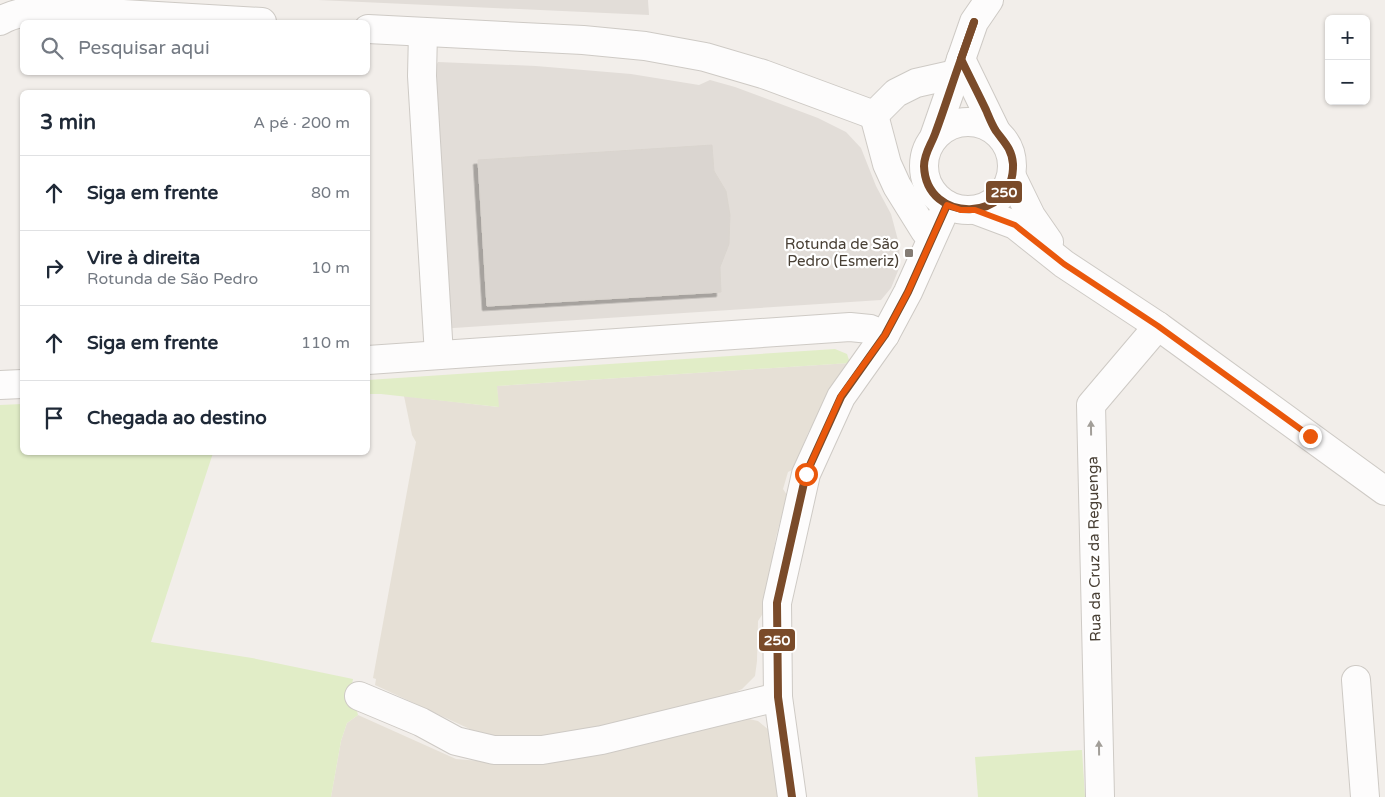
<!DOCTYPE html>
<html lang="pt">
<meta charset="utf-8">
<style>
:root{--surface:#fff;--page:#f2f2f3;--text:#1f2937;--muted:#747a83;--line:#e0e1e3}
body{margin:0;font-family:"Varela Round",sans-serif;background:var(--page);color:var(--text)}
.controls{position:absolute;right:15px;top:15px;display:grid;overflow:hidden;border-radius:8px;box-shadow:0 1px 4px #0004}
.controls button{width:45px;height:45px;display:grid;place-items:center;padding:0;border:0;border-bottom:1px solid var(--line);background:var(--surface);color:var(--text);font:25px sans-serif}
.stop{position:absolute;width:15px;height:15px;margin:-11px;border:4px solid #ea580c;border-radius:50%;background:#fff}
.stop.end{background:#ea580c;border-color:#fff;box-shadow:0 1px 5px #0008}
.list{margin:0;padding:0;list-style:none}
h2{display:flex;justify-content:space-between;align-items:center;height:65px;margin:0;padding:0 20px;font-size:21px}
h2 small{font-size:16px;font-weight:400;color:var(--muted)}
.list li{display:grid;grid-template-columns:32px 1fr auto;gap:15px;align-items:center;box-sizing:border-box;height:75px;padding:0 20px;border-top:1px solid var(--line)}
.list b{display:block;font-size:19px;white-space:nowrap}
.list p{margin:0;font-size:16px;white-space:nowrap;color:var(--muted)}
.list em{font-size:16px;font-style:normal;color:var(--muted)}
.icon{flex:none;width:28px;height:28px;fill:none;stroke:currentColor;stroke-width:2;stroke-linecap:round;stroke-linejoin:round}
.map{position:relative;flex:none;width:1385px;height:797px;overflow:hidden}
.search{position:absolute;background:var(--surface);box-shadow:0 1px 4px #0004;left:20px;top:20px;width:350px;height:55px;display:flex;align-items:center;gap:12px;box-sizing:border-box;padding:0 18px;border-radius:8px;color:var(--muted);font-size:19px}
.panel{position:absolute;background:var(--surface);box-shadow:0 1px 4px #0004;left:20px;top:90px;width:350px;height:365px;border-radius:8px}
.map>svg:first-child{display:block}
.residential{fill:#e6e0d6}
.industrial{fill:#e2ddd8}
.green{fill:#e1edc7}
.building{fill:#dad5d0;stroke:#dad5cf;filter:url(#shadow)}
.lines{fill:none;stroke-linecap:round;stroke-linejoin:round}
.minor-casing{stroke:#cecac5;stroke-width:30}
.minor{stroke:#fdfcfc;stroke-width:28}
.bus-1-casing{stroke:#fff;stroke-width:11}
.bus-1{stroke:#7a4b2a;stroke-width:8}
.oneway{fill:#a29e98}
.route{stroke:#ea580c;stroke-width:6}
.poi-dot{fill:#847c74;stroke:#fff;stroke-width:2}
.labels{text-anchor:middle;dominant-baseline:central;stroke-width:4.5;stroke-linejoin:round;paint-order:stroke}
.poi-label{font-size:15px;fill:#483f34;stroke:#fff;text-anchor:end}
.street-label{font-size:15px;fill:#483f34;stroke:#fff}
.line-badge{stroke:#fff;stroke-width:2}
.badge-label{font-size:14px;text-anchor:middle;font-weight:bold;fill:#fff}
</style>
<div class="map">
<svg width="1385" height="797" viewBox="0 0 1385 797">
<defs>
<filter id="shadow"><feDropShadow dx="-4.5" dy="4.5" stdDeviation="0" flood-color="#0004"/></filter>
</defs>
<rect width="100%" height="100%" fill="#f2eeea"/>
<g class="residential">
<path d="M 850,363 L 828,397 L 808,433 L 794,469 L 788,472 L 783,489 L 787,495 L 776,537 L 764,612 L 758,621 L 757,661 L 755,676 L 742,689 L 718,700 L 557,741 L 495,736 L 474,731 L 375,685 L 376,679 L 373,678 L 416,442 L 412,435 L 404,396 L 498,407 L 497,386 Z"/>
<path d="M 358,715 L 456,759 L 492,762 L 749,719 L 758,721 L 770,731 L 781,797 L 331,797 L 341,741 L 347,723 Z"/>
</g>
<g class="industrial">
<path d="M 318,0 L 648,0 L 649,15 Z"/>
<path d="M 438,62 L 536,66 L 631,74 L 699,85 L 710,80 L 735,87 L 818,118 L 846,132 L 861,148 L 876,186 L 891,214 L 899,244 L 900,266 L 891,288 L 881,300 L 424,330 L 408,77 L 431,75 Z"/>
</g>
<g class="green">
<path d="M 835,349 L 847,354 L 850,363 L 497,386 L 499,407 L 381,394 L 368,394 L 368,380 Z"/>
<path d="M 22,404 L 22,452 L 213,453 L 151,642 L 252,658 L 353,679 L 348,706 L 357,711 L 358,715 L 347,723 L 341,741 L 331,797 L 0,797 L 0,405 Z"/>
<path d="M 1082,750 L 1085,797 L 978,797 L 975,757 Z"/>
</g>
<path class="building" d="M 712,145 L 714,171 L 726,191 L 730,215 L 729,244 L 720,267 L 721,292 L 487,306 L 478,160 Z"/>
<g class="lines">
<g class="minor-casing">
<g id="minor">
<path d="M 0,21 C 17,11 35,11 54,10 L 262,22"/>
<path d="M 368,29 L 583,40 L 645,46 L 705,57 L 763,74 L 874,115"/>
<path d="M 423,32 L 422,76 L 439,355"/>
<path d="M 961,59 L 996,131"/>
<path d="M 874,115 L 887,164 L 897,186 L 925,231"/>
<path d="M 874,115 L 896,93 L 916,83 L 956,74"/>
<circle cx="968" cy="166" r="44"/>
<path d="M 934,137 L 974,22 L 989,0"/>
<path d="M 1012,177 L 1031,216 L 1049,242"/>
<path d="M 975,210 L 1015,225 L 1064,264 L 1158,326 L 1385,491"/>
<path d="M 368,360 L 850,327 L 870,329 L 885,335"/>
<path d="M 0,385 L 22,384"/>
<path d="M 1356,680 L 1365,797"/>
<path d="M 359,696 L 421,722 L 456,741 L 494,750 L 542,750 L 602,740 L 778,697"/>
<path d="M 792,797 L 778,697 L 777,603 L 806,474 L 841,397 L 885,335 L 908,292 L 947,205"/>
<path d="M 1100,797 L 1091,405 L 1158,326"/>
</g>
</g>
<use href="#minor" class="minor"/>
<g class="bus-1-casing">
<g id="bus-1">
<path d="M 961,59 C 969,76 978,93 986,110 C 989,117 992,125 996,131 C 1004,142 1012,149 1013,164 C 1015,223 926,225 924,166 C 924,154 931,145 935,134 C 944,110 952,84 961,59 Z"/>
<path d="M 961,59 L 974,22"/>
<path d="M 961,59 L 974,22"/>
<path d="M 792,797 L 778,697 L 777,603 L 806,474 L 841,397 L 885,335 L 908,292 L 947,205"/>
</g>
</g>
<use href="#bus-1" class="bus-1"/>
</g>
<defs><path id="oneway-solid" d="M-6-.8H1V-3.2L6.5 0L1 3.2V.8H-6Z" transform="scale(1.25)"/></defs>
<g class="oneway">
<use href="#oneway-solid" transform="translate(1091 428) rotate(-91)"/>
<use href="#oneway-solid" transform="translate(1099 748) rotate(-91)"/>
</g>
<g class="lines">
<path class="route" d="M 806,474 L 841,396 L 885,335 L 908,292 L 947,205 L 961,210 L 975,210 L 1015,225 L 1064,264 L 1158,326 L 1310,436"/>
</g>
<rect class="poi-dot" x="904" y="248" width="10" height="10" rx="2.5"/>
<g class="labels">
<g class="poi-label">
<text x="899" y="244">Rotunda de São<tspan x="899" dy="17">Pedro (Esmeriz)</tspan></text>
</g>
<g class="street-label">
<text transform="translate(1094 549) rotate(-91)">Rua da Cruz da Reguenga</text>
</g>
</g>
<g class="line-badge">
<rect x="985" y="180" width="38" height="24" rx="5" fill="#7a4b2a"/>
<rect x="758" y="628" width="38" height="24" rx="5" fill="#7a4b2a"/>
</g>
<g class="badge-label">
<text x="1004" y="197">250</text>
<text x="777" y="645">250</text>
</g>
</svg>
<div class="controls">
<button>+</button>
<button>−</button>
</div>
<div class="stop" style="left:806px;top:474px"></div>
<div class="stop end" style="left:1310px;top:436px"></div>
<div class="search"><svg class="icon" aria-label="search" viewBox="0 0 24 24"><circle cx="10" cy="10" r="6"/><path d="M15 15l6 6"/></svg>Pesquisar aqui</div>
<section class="panel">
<h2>3 min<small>A pé · 200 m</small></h2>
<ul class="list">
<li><svg class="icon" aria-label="ahead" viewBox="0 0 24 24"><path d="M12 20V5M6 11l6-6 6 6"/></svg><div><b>Siga em frente</b></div><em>80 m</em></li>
<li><svg class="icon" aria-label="right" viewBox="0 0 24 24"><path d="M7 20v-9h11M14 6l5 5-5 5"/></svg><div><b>Vire à direita</b><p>Rotunda de São Pedro</p></div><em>10 m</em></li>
<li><svg class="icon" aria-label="ahead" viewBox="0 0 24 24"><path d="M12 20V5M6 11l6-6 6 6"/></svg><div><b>Siga em frente</b></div><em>110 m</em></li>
<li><svg class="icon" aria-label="arrive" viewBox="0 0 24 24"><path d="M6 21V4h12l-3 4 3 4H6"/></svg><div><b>Chegada ao destino</b></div></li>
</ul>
</section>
</div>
